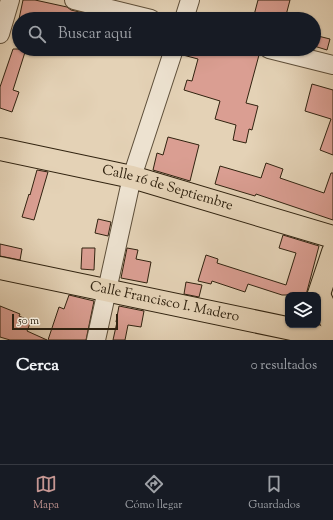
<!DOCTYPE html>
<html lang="es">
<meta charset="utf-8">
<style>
:root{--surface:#171b24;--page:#242831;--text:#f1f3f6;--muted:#9ea1a6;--line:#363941;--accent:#c59692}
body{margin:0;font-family:"Sorts Mill Goudy",serif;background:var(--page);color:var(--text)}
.controls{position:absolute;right:12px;bottom:12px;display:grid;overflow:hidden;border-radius:8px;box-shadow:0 1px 3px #0004}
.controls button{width:36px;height:36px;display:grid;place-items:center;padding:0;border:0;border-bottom:1px solid var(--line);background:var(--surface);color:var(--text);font:20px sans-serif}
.scale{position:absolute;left:12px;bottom:10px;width:106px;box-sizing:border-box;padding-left:4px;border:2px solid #312310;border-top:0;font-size:11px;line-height:14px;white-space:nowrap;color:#312310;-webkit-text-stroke:3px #ede2d0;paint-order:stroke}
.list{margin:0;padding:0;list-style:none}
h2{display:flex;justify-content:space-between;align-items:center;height:52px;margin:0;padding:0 16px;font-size:17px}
h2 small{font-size:13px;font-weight:400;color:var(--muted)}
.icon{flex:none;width:22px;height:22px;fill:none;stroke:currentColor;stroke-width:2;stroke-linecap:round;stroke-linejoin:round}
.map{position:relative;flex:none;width:333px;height:340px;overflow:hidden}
.search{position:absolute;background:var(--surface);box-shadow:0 1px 3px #0004;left:12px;right:12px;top:12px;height:44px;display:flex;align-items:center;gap:10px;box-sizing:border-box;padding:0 14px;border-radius:22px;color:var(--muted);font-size:15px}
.sheet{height:124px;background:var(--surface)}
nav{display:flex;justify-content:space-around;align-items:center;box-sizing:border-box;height:56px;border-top:1px solid var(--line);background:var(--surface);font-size:11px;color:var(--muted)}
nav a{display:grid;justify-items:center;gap:2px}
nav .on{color:var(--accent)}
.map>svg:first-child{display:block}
.building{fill:#da9e92;stroke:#312310}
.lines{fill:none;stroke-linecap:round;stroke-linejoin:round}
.minor-casing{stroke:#5e4f3a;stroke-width:20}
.major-casing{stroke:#312310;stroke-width:24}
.minor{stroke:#ede2d0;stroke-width:18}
.major{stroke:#e4d2b6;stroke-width:22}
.labels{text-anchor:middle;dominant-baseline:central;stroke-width:3;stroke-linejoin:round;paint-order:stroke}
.street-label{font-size:14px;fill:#312310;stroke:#ede2d0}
</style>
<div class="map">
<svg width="333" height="340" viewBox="0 0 333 340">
<rect width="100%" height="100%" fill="#e4d2b6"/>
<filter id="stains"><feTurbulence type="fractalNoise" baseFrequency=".005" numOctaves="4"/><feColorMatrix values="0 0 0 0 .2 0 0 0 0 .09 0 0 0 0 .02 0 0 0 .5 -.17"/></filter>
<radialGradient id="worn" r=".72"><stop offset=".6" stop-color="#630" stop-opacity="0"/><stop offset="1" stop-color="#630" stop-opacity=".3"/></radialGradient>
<g class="building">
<path d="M 23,0 L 35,0 L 67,7 L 71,10 L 96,16 L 96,19 L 19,19 Z"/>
<path d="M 258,0 L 290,0 L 285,19 L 253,19 Z"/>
<path d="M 314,35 L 330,39 L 327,50 L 314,46 Z"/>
<path d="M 13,49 L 26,49 L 13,90 L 19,92 L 12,112 L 0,108 L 0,87 Z"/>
<path d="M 184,49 L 238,49 L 259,55 L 246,103 L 258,106 L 252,130 L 249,129 L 246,143 L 233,140 L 236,125 L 215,119 L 220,101 L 184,90 L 187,80 L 192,81 L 198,59 L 183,55 Z"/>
<path d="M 312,84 L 333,90 L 333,155 L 320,150 L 331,119 L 305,111 Z"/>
<path d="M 168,137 L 199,145 L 190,181 L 153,170 L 157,153 L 163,155 Z"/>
<path d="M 266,163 L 283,169 L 280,178 L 324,193 L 331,173 L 333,173 L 333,220 L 256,194 L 255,196 L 215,184 L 220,166 L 261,178 Z"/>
<path d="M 37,170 L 48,172 L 34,220 L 22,217 L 29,194 L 30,195 Z"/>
<path d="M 98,219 L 111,222 L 108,236 L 95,233 Z"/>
<path d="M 283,235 L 319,246 L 306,295 L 282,295 L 248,284 L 245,292 L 212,281 L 211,284 L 198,281 L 206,255 L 218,259 L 217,263 L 286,285 L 296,253 L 279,248 Z"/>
<path d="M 0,244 L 22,249 L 20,260 L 0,256 Z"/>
<path d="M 82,248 L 95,248 L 94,270 L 81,269 Z"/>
<path d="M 127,248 L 138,250 L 136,259 L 151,262 L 147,283 L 121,278 Z"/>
<path d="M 186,282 L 202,285 L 199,297 L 184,294 Z"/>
<path d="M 69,295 L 94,301 L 86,340 L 48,340 L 59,307 L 64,309 Z"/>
<path d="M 0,306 L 20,314 L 19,316 L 31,321 L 27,331 L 47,340 L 10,340 L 0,337 Z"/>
<path d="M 119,306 L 144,311 L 141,327 L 128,325 L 125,340 L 113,340 L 117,322 L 116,322 Z"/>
</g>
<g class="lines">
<g class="minor-casing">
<g id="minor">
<path d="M 74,0 L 151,19"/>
<path d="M 184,19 L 190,0"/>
<path d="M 0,34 L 10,0"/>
<path d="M 269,49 L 333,65"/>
<path d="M 96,340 L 132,177 L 174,49"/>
</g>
</g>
<g class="major-casing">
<g id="major">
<path id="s1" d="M 0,149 L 132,177 L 333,237"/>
<path id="s2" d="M 0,268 L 306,332 L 327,340"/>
<path d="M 319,295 L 333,325"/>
<path d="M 318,297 L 333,252"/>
</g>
</g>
<use href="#minor" class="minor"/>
<use href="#major" class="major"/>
</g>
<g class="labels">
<g class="street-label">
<text stroke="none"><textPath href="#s1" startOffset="172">Calle 16 de Septiembre</textPath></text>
<text stroke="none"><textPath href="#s2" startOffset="168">Calle Francisco I. Madero</textPath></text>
</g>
</g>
<rect width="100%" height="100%" filter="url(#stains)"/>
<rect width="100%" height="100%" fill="url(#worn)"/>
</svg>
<div class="controls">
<button><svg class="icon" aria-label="layers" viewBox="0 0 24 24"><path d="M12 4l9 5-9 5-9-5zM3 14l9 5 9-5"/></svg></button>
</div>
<div class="scale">50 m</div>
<div class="search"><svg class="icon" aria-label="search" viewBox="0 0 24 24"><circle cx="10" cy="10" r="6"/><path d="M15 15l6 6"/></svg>Buscar aquí</div>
</div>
<section class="sheet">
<h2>Cerca<small>0 resultados</small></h2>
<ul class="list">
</ul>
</section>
<nav>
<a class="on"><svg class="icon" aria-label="map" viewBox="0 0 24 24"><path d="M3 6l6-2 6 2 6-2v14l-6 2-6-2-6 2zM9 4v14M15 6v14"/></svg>Mapa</a>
<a><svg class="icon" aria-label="directions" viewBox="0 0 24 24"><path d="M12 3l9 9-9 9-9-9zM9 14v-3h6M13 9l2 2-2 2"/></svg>Cómo llegar</a>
<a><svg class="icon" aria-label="saved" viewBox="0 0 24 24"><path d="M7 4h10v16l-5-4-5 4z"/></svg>Guardados</a>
</nav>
